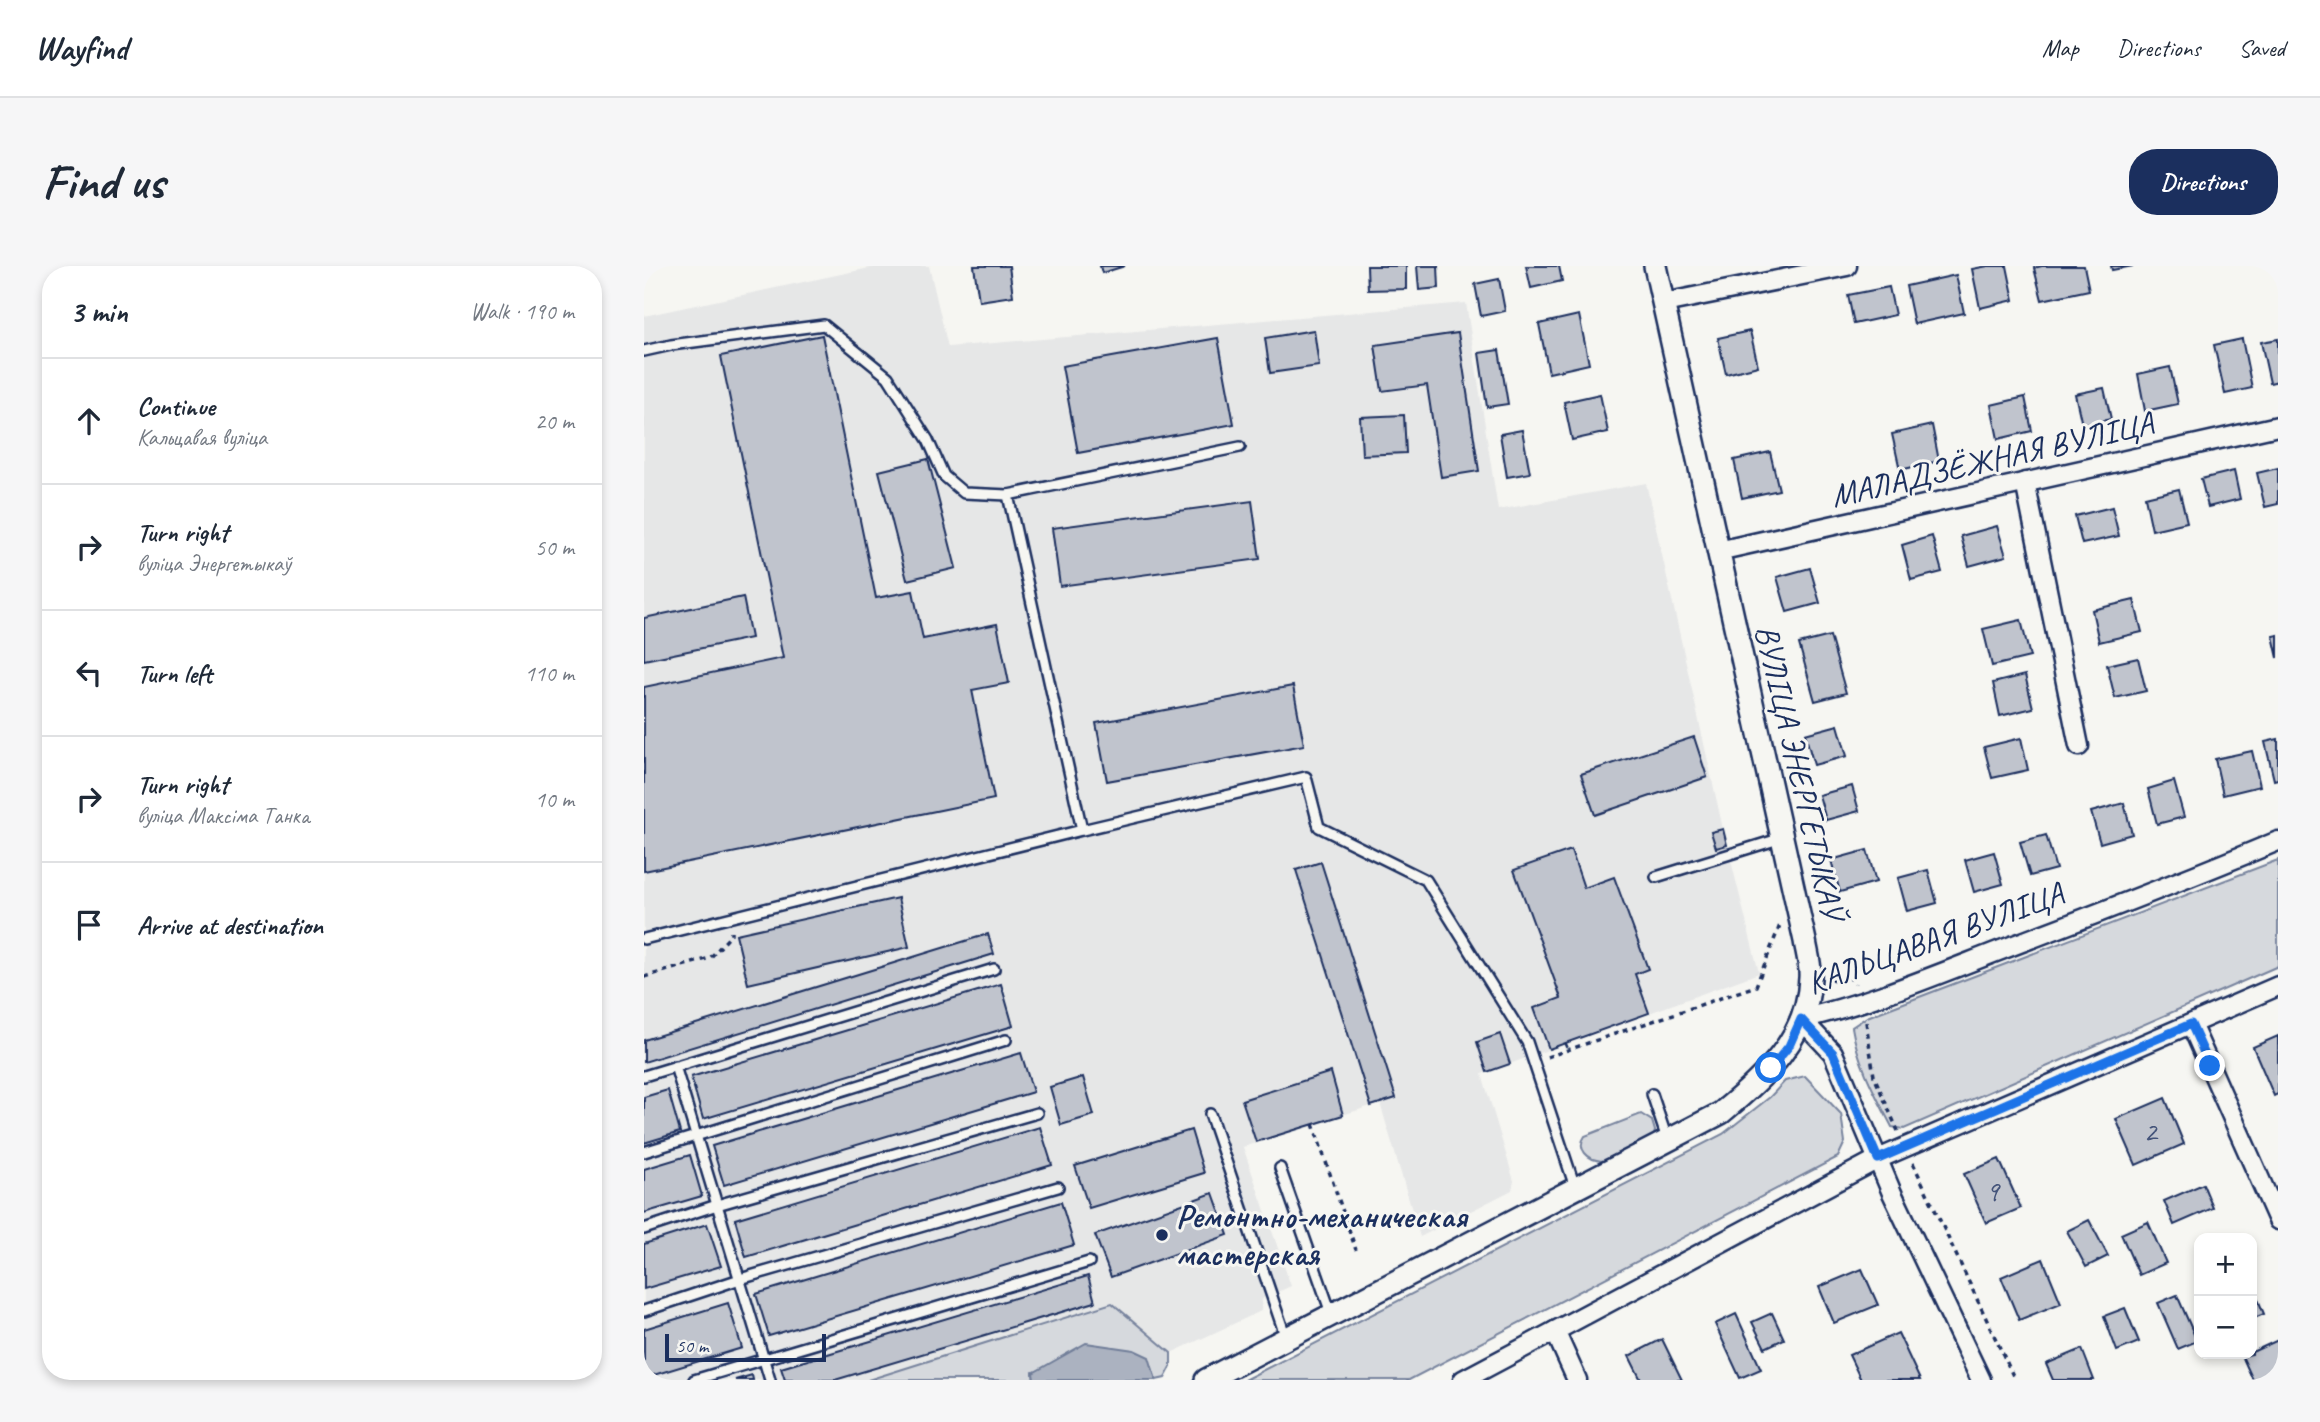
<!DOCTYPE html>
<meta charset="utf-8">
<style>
:root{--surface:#fff;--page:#f6f6f7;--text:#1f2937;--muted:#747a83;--line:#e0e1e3;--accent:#1b2f5e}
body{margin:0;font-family:Caveat,sans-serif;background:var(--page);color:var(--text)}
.controls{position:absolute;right:21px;bottom:21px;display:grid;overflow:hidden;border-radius:14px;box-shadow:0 4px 10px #0003}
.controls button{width:63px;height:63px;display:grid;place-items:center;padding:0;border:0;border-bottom:2px solid var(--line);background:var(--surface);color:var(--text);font:35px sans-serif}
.scale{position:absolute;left:21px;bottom:18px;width:161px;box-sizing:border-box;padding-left:7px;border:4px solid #1b2f5e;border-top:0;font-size:19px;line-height:24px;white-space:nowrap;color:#1b2f5e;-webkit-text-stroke:5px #f6f6f2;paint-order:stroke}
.stop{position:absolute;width:21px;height:21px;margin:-16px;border:5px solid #1a73e8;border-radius:50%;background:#fff}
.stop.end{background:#1a73e8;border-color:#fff;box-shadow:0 2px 7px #0008}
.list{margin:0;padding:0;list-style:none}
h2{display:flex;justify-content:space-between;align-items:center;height:91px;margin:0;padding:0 28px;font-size:30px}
h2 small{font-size:23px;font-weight:400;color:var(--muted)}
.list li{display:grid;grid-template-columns:46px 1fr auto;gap:21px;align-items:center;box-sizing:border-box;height:126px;padding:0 28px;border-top:2px solid var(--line)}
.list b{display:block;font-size:26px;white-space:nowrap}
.list p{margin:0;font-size:23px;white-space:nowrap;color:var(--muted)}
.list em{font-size:23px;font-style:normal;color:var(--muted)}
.icon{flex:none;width:38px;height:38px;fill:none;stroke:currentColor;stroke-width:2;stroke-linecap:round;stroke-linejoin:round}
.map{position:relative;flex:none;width:1634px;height:1114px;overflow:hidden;border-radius:28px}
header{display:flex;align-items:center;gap:42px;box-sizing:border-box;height:98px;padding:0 35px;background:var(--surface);border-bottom:2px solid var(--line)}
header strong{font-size:33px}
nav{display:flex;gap:38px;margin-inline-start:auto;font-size:24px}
.intro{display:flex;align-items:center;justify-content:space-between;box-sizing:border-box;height:168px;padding:0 42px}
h1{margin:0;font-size:49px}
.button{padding:18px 32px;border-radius:28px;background:var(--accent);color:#fff;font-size:24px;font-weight:700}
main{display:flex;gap:42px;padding:0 42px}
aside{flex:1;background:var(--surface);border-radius:28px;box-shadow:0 4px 10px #0003}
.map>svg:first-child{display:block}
.built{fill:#e6e7e7}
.green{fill:#d6d9dd;stroke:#78849e;stroke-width:2}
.water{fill:#abb2c0;stroke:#717e99;stroke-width:2}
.building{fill:#c0c4cd;stroke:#1b2f5e;stroke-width:2}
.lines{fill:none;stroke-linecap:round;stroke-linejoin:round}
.service-casing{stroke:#1b2f5e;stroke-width:14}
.minor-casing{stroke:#1b2f5e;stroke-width:23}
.tertiary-casing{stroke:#1b2f5e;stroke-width:26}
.path{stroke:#1b2f5e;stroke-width:3.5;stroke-dasharray:5 5;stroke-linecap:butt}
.service{stroke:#f6f6f2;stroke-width:9}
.minor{stroke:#f6f6f2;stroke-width:18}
.tertiary{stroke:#f6f6f2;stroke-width:21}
.route{stroke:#1a73e8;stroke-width:9}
.poi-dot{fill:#1b2f5e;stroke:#f6f6f2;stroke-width:2.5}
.labels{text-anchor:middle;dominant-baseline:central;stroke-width:6;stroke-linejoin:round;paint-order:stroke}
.number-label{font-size:30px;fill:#44547a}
.street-label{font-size:33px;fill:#1b2f5e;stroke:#f6f6f2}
.poi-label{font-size:33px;font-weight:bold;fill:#1b2f5e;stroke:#f6f6f2;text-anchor:start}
</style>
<header>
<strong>Wayfind</strong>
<nav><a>Map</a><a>Directions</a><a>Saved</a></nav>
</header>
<div class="intro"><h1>Find us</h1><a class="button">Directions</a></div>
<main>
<aside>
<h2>3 min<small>Walk · 190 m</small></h2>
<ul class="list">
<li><svg class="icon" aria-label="ahead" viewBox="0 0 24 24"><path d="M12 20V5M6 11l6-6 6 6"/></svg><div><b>Continue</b><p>Кальцавая вуліца</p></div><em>20 m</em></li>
<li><svg class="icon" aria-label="right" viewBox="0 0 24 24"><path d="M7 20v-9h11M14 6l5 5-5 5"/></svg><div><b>Turn right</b><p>вуліца Энергетыкаў</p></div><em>50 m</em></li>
<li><svg class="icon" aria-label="left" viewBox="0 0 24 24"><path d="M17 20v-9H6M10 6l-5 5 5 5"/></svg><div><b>Turn left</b></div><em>110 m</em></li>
<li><svg class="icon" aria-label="right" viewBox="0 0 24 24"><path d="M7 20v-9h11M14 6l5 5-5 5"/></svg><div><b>Turn right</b><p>вуліца Максіма Танка</p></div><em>10 m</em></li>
<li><svg class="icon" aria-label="arrive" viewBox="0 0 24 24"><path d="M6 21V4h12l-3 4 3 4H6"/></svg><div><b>Arrive at destination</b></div></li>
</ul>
</aside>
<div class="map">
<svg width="1634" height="1114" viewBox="0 0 1634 1114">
<rect width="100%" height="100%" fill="#f6f6f2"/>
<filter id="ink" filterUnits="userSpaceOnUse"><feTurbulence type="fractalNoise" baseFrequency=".0143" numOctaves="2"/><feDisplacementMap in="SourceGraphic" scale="14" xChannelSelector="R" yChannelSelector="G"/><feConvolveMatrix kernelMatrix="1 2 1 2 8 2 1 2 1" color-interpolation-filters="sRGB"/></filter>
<g filter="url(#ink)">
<path class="built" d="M 235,0 L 285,0 L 304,81 L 822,37 L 854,244 L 1002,217 L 1079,563 L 1115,707 L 838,808 L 870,915 L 868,924 L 776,971 L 736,837 L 599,881 L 647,1020 L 618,1033 L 617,1045 L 527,1087 L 468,1037 L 224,1114 L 0,1114 L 0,50 Z"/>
<g class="green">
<path d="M 1634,594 L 1634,700 L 1260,863 L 1248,861 C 1231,828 1214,798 1208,761 L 1223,751 Z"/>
<path d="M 1161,810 L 1197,848 L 1201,876 L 1194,891 L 765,1114 L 600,1114 L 1079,868 L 1126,831 L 1141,815 Z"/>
<path d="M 997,848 L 1008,855 L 1011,865 L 1009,872 L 958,895 C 944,894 932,883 941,870 Z"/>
<path d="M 468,1037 L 527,1087 L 527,1101 L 521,1112 L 512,1114 L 504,1091 L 389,1106 L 390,1114 L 224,1114 Z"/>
</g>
<path class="water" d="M 442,1077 L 490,1084 L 505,1091 L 512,1114 L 390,1114 L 389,1107 Z"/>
<g class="building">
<path d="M 330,0 L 365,0 L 369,30 L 335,35 Z"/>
<path d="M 456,0 L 481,0 L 458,7 Z"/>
<path d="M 723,0 L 762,0 L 762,23 L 724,24 Z"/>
<path d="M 773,0 L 794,0 L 795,22 L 775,24 Z"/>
<path d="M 882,0 L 915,0 L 918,15 L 887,22 Z"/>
<path d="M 1344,0 L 1363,0 L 1370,34 L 1336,42 L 1328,3 Z"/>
<path d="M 1398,0 L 1440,0 L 1445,24 L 1398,34 L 1390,2 Z"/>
<path d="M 1467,0 L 1489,0 L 1468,4 Z"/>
<path d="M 1312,9 L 1320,47 L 1270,58 L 1262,20 Z"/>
<path d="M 855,13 L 861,45 L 837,50 L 831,18 Z"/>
<path d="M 1245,21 L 1251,49 L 1210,58 L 1204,29 Z"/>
<path d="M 935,49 L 945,98 L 905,107 L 895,58 Z"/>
<path d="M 670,64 L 675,100 L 626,107 L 621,72 Z"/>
<path d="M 1106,65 L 1114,100 L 1082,108 L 1074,72 Z"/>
<path d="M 814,67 L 835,205 L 797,211 L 783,119 L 738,125 L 731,79 Z"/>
<path d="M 178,69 L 232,332 L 269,325 L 279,373 L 353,358 L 365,417 L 328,424 L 350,533 L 0,605 L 0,421 L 139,392 L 77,90 Z"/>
<path d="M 574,72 L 590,158 L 434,187 L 418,100 Z"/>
<path d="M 1598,73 L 1608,122 L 1581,128 L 1570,79 Z"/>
<path d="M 1634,73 L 1634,115 L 1626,117 L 1617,76 Z"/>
<path d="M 855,84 L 864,138 L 843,141 L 835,87 Z"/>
<path d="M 1526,101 L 1534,138 L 1501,145 L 1494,108 Z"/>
<path d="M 1460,122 L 1467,153 L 1438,159 L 1431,128 Z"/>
<path d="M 956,128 L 964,166 L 928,174 L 920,136 Z"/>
<path d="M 1381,131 L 1388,165 L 1354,173 L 1347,139 Z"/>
<path d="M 760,149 L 762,187 L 718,189 L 716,151 Z"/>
<path d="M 1288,159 L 1295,195 L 1256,204 L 1248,168 Z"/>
<path d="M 878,164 L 886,207 L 863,211 L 856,168 Z"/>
<path d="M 1126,186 L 1135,224 L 1098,232 L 1090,194 Z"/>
<path d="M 284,193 L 312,302 L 263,314 L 235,205 Z"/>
<path d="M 1634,202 L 1634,238 L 1621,241 L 1613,207 Z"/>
<path d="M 1590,205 L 1596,233 L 1564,241 L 1557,213 Z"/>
<path d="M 1535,223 L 1543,256 L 1508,264 L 1501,231 Z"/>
<path d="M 608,235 L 616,293 L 416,320 L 408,262 Z"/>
<path d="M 1468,241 L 1475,270 L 1438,278 L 1431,250 Z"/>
<path d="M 1353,260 L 1362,290 L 1325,300 L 1317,270 Z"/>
<path d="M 1288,270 L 1298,306 L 1267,314 L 1258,279 Z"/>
<path d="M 1166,302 L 1176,337 L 1143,346 L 1133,311 Z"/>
<path d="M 99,331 L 107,372 L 0,394 L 0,352 Z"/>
<path d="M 1490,334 L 1498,366 L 1455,376 L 1448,344 Z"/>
<path d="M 1377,354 L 1386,391 L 1348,400 L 1339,363 Z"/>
<path d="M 1634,369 L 1634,392 L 1629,370 Z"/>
<path d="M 1186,370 L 1202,427 L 1171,435 L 1155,378 Z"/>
<path d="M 1494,392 L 1502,425 L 1471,432 L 1463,399 Z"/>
<path d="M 1381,409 L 1389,442 L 1356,450 L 1349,417 Z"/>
<path d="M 649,420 L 660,479 L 463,515 L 452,457 Z"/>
<path d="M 1194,459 L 1203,490 L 1170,499 L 1161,468 Z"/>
<path d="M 1050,471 L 1063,511 L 951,549 L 937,508 Z"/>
<path d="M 1377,472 L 1384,504 L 1348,512 L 1340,481 Z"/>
<path d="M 1634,473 L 1634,513 L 1630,514 L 1621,476 Z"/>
<path d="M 1608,485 L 1616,520 L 1579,529 L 1571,493 Z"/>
<path d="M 1530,515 L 1540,551 L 1513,558 L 1504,523 Z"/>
<path d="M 1208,520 L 1215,545 L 1182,554 L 1175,529 Z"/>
<path d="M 1480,537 L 1488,568 L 1456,577 L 1447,546 Z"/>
<path d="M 1079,563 L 1083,579 L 1072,582 L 1067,566 Z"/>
<path d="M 1402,569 L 1412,603 L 1386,610 L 1376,576 Z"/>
<path d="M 927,584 L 940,622 L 970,611 L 1004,703 L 991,708 L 1005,747 L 905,783 L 890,742 L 917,732 L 870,604 Z"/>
<path d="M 1223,584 L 1232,616 L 1196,626 L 1187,594 Z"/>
<path d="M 1350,586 L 1359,618 L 1330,626 L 1321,594 Z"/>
<path d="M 677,596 L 752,832 L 727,840 L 652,604 Z"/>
<path d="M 1284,604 L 1293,637 L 1263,645 L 1254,612 Z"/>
<path d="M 254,632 L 265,681 L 104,718 L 92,668 Z"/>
<path d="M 344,668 L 350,688 L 0,796 L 0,774 Z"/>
<path d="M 357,718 L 369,760 L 59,853 L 47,811 Z"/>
<path d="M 856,768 L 866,798 L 843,806 L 833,776 Z"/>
<path d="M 1634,770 L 1634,828 L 1630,830 L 1609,781 Z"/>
<path d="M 377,787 L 389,826 L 80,919 L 68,880 Z"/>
<path d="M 687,806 L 699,849 L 612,876 L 598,834 Z"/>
<path d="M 439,811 L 450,849 L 417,859 L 406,821 Z"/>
<path d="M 24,824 L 36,866 L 0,877 L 0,831 Z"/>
<path d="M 1521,832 L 1540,878 L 1492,899 L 1472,853 Z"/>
<path d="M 396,861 L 408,899 L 102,991 L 91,953 Z"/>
<path d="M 547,864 L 560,907 L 445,942 L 431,900 Z"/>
<path d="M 46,889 L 58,930 L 0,947 L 0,903 Z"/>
<path d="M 1355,893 L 1377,942 L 1342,957 L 1320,908 Z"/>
<path d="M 1559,918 L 1569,942 L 1530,959 L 1520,935 Z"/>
<path d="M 569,927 L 584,969 L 467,1011 L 451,969 Z"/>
<path d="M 417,936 L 430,979 L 125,1070 L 112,1028 Z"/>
<path d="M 1445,954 L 1464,990 L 1442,1001 L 1423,965 Z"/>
<path d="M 1504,956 L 1522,997 L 1495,1009 L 1477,968 Z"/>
<path d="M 63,958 L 77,1000 L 0,1023 L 0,978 Z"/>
<path d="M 1399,993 L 1417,1037 L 1375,1054 L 1357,1011 Z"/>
<path d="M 1218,1003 L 1234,1039 L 1190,1057 L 1175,1021 Z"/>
<path d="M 444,1010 L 451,1036 L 191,1114 L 141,1114 L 137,1102 Z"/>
<path d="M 1608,1019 L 1620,1048 L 1608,1053 Z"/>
<path d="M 1533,1029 L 1553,1075 L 1534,1083 L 1514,1037 Z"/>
<path d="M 84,1037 L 98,1082 L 0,1112 L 0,1063 Z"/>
<path d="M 1481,1042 L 1495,1076 L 1473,1085 L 1460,1050 Z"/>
<path d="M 1128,1047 L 1140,1073 L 1121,1082 L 1108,1056 Z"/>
<path d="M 1092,1048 L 1117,1103 L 1096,1112 L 1071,1058 Z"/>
<path d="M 1254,1067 L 1276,1114 L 1217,1114 L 1205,1089 Z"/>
<path d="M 1018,1073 L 1038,1114 L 997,1114 L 985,1090 Z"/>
<path d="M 1634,1074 L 1634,1114 L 1609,1114 L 1598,1090 L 1608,1088 L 1608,1086 Z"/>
<path d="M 1438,1083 L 1450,1114 L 1409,1114 L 1402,1098 Z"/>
<path d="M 108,1109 L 109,1114 L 91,1114 Z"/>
</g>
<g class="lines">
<g class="service-casing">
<g id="service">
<path d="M 0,85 L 27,79 L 180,59 L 244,111 L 284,174 L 300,210 L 320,227 L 364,229 L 596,181"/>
<path d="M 438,564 L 662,511 L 675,561 L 782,614 L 883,776 L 931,921"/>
<path d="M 1012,611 L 1138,572"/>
<path d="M 0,673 L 438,564 L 364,229"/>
<path d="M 31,800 L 126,1114"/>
<path d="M 0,810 L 350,703"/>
<path d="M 1008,828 L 1023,873"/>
<path d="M 566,848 L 642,1072"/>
<path d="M 0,886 L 362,774"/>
<path d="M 636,902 L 687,1047"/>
<path d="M 0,963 L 73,939 L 393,847"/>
<path d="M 0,1045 L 96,1013 L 414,921"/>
<path d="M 50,1114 L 445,996"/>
</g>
</g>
<g class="minor-casing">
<g id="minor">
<path d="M 1020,37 L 1203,0"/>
<path d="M 1381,216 L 1435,480"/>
<path d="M 1074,285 L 1634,160"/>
<path d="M 1547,758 L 1634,954"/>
<path d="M 911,1065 L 933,1114"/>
<path d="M 819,1114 L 1234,893 L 1634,720"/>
<path d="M 1337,1114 L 1248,927 L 1189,787 L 1157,753 C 1226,737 1292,709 1357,684 C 1450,649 1543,613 1634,575"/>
</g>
</g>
<g class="tertiary-casing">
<path id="tertiary" d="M 562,1114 L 1077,847 C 1120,812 1164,772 1166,712 C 1167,700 1163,687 1161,675 L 1011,0"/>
</g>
<g class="path">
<path d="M 0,711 L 66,692 L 87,669 L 87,666"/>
<path d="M 1186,712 L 1193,715 L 1209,712 L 1211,718"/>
<path d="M 1222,756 L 1230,810 L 1254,865"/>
<path d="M 921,777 L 924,784"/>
<path d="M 903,791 L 1112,720 L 1136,659"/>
<path d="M 669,858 L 712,984"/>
<path d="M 1269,897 L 1371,1114"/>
</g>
<use href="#service" class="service"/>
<use href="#minor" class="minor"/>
<use href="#tertiary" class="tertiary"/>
</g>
</g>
<g class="lines" filter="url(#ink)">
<path class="route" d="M 1127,802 L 1145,780 L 1157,753 L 1189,787 L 1234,893 L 1547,758 L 1566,800"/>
</g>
<circle class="poi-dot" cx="518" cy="969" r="7"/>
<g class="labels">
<g class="number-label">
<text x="1506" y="865">2</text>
<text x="1348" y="925">9</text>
</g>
<g class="street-label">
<text transform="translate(1348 193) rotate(-13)">МАЛАДЗЁЖНАЯ ВУЛІЦА</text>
<text transform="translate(1156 506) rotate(77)">ВУЛІЦА ЭНЕРГЕТЫКАЎ</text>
<text transform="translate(1291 672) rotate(-20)">КАЛЬЦАВАЯ ВУЛІЦА</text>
</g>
<g class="poi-label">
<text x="532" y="950">Ремонтно-механическая<tspan x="532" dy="38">мастерская</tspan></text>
</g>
</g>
</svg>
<div class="controls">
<button>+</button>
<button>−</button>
</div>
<div class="scale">50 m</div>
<div class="stop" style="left:1127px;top:802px"></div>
<div class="stop end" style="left:1566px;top:800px"></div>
</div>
</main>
